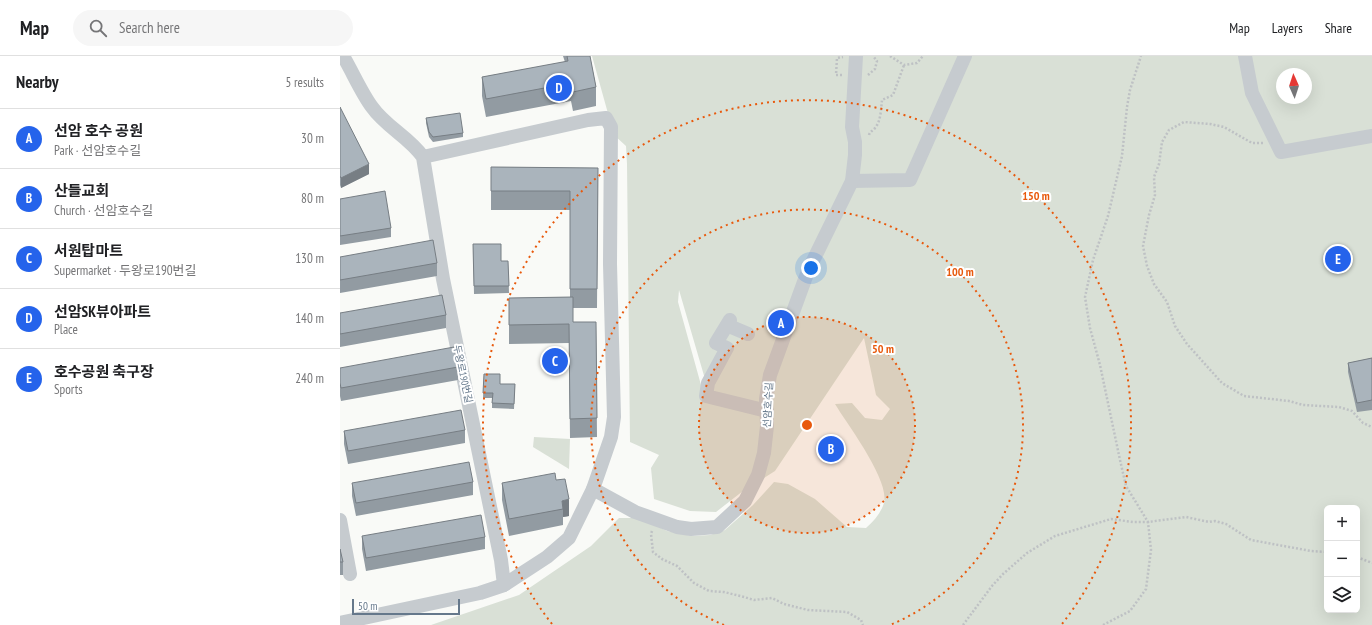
<!DOCTYPE html>
<meta charset="utf-8">
<style>
:root{--surface:#fff;--page:#f6f6f6;--text:#202124;--muted:#757577;--line:#e0e0e0;--accent:#2563eb}
body{margin:0;font-family:"PT Sans Narrow","Noto Sans KR",sans-serif;background:var(--page);color:var(--text)}
.controls{position:absolute;right:12px;bottom:12px;display:grid;overflow:hidden;border-radius:6px;box-shadow:0 4px 16px #0002}
.controls button{width:36px;height:36px;display:grid;place-items:center;padding:0;border:0;border-bottom:1px solid var(--line);background:var(--surface);color:var(--text);font:20px sans-serif}
.compass{position:absolute;left:936px;top:12px;width:36px;height:36px;border-radius:50%;background:var(--surface);box-shadow:0 4px 16px #0002;rotate:357deg}
.scale{position:absolute;left:12px;bottom:10px;width:108px;box-sizing:border-box;padding-left:4px;border:2px solid #65788b;border-top:0;font-size:11px;line-height:14px;white-space:nowrap;color:#65788b;-webkit-text-stroke:3px #fff;paint-order:stroke}
.you{position:absolute;left:471px;top:212px;width:14px;height:14px;margin:-10px;border:3px solid #fff;border-radius:50%;background:#1a73e8;box-shadow:0 0 0 6px #1a73e833}
.badge{display:grid;place-items:center;width:26px;height:26px;border-radius:50%;background:var(--accent);color:#fff;font-size:13px;font-weight:700}
.pin{position:absolute;translate:-50% -50%;border:2px solid #fff;box-shadow:0 1px 4px #0006}
.list{margin:0;padding:0;list-style:none}
h2{display:flex;justify-content:space-between;align-items:center;height:52px;margin:0;padding:0 16px;font-size:17px}
h2 small{font-size:13px;font-weight:400;color:var(--muted)}
.list li{display:grid;grid-template-columns:26px 1fr auto;gap:12px;align-items:center;box-sizing:border-box;height:60px;padding:0 16px;border-top:1px solid var(--line)}
.list b{display:block;font-size:15px;white-space:nowrap}
.list p{margin:0;font-size:13px;white-space:nowrap;color:var(--muted)}
.list em{font-size:13px;font-style:normal;color:var(--muted)}
.icon{flex:none;width:22px;height:22px;fill:none;stroke:currentColor;stroke-width:2;stroke-linecap:round;stroke-linejoin:round}
.map{position:relative;flex:none;width:1032px;height:569px;overflow:hidden}
header{display:flex;align-items:center;gap:24px;box-sizing:border-box;height:56px;padding:0 20px;background:var(--surface);border-bottom:1px solid var(--line)}
header strong{font-size:19px}
nav{display:flex;gap:22px;margin-inline-start:auto;font-size:14px}
.search{width:280px;height:36px;background:var(--page);display:flex;align-items:center;gap:10px;box-sizing:border-box;padding:0 14px;border-radius:22px;color:var(--muted);font-size:15px}
main{display:flex}
aside{flex:1;background:var(--surface)}
.map>svg:first-child{display:block}
.green{fill:#d9e0d6;fill-rule:evenodd}
.lines{fill:none;stroke-linecap:round;stroke-linejoin:round}
.path{stroke:#bec1c4;stroke-width:2.5;stroke-dasharray:2 2;stroke-linecap:butt}
.minor{stroke:#c6cbcf;stroke-width:14}
.wall{fill:#929ba2}
.shaded-wall{fill:#777e84}
.building{fill:#aab4bc;stroke:#777e84}
.ring{fill:none;stroke:#e8590c;stroke-width:2;stroke-dasharray:2 4}
.labels{text-anchor:middle;dominant-baseline:central;stroke-width:4;stroke-linejoin:round;paint-order:stroke}
.street-label{font-size:10px;fill:#65788b;stroke:#fff}
.centre{fill:#e8590c;stroke:#fff;stroke-width:2}
.ring-label{font-size:12px;text-anchor:middle;font-weight:bold;fill:#e8590c;stroke:#fff;stroke-width:4;stroke-linejoin:round;paint-order:stroke}
</style>
<header>
<strong>Map</strong>
<div class="search"><svg class="icon" aria-label="search" viewBox="0 0 24 24"><circle cx="10" cy="10" r="6"/><path d="M15 15l6 6"/></svg>Search here</div>
<nav><a>Map</a><a>Layers</a><a>Share</a></nav>
</header>
<main>
<aside>
<h2>Nearby<small>5 results</small></h2>
<ul class="list">
<li><span class="badge">A</span><div><b>선암 호수 공원</b><p>Park · 선암호수길</p></div><em>30 m</em></li>
<li><span class="badge">B</span><div><b>산들교회</b><p>Church · 선암호수길</p></div><em>80 m</em></li>
<li><span class="badge">C</span><div><b>서원탑마트</b><p>Supermarket · 두왕로190번길</p></div><em>130 m</em></li>
<li><span class="badge">D</span><div><b>선암SK뷰아파트</b><p>Place</p></div><em>140 m</em></li>
<li><span class="badge">E</span><div><b>호수공원 축구장</b><p>Sports</p></div><em>240 m</em></li>
</ul>
</aside>
<div class="map">
<svg width="1032" height="569" viewBox="0 0 1032 569">
<rect width="100%" height="100%" fill="#f9faf7"/>
<g class="green">
<path d="M 252,0 L 1032,0 L 1032,569 L 91,569 L 179,539 L 251,490 L 279,462 L 301,462 L 327,475 L 352,480 L 370,479 L 385,474 L 413,449 L 434,426 L 448,428 L 475,443 L 507,471 L 526,472 C 534,465 541,457 544,447 C 550,424 507,368 495,348 L 512,347 L 525,362 L 542,364 L 550,353 L 536,339 L 524,282 L 435,415 L 403,435 L 376,456 L 350,455 L 314,443 L 311,412 L 319,399 L 290,386 L 287,108 L 286,90 L 274,79 ZM 942,18 L 966,18 L 966,42 L 942,42 ZM 339,234 L 365,323 L 361,329 L 338,246 ZM 987,452 L 1017,452 L 1017,554 L 987,554 Z"/>
<path d="M 194,381 L 230,383 L 229,413 L 193,391 Z"/>
</g>
<g class="lines">
<g class="path">
<path d="M 550,0 L 564,9 L 577,7 L 583,0"/>
<path d="M 502,19 L 496,19 L 497,2 L 503,1"/>
<path d="M 528,19 L 535,13 L 537,5 L 533,0"/>
<path d="M 529,79 C 530,75 533,75 535,72 C 541,65 541,53 542,44 L 553,39 L 564,9"/>
<path d="M 923,87 L 912,87 L 884,71 L 870,68 L 844,66 L 829,74 L 822,86 L 819,108 L 814,121 L 815,139 L 809,159 L 803,190 L 807,210 L 814,228 L 827,246 L 835,270 L 847,288 L 882,327 L 904,340 L 949,345 L 963,349 L 999,351 L 1012,355 L 1023,367 L 1032,371"/>
<path d="M 312,475 L 311,478 L 313,496 L 322,503 L 337,510 L 354,527 L 369,535 L 384,536 L 404,541 L 414,544 L 432,542 L 444,548 L 468,554 L 507,556 L 521,564 L 523,569"/>
<path d="M 1017,501 L 1032,507"/>
<path d="M 623,569 L 652,530 L 663,518 L 687,497 L 715,480 L 771,463 L 793,466 L 808,466 L 846,461 L 869,466 L 875,465 L 886,468 L 911,484 L 971,495 L 987,496"/>
<path d="M 763,569 L 790,555 L 806,533 L 811,494 L 808,466 L 786,430 L 780,404 L 760,309 L 750,272 L 745,241 L 753,204 L 768,160 L 782,100 L 787,51 L 790,34 L 801,0"/>
</g>
<g class="minor">
<path d="M 3,0 C 12,15 22,38 32,51 C 46,71 69,81 83,101 L 103,223 L 161,504 L 164,529 L 207,501 L 229,482 L 253,433 L 271,381 L 274,361 L 270,208 L 271,71 L 266,62 L 248,64 L 83,101"/>
<path d="M 905,0 L 912,37 L 941,96 L 1032,80"/>
<path d="M 512,125 L 570,124 L 625,0"/>
<path d="M 408,278 L 389,270 L 390,264 L 376,287 L 387,292 L 368,327 L 366,340 L 427,355"/>
<path d="M 253,433 L 295,456 L 337,471 L 351,473 L 377,471 L 405,445 L 418,419 L 424,397 L 427,370 L 426,343 L 430,319 L 468,215 L 512,125 L 515,99 L 515,86 L 512,71 L 516,0"/>
<path d="M 0,464 L 10,518"/>
<path d="M 0,567 L 140,537 L 164,529"/>
</g>
</g>
<g class="wall">
<path d="M 223,0 L 250,0 L 256,31 L 256,50 L 233,55 L 231,45 L 146,61 L 142,40 L 142,21 L 225,6 Z"/>
<path d="M 0,51 L 29,118 L 1,132 L 0,129 Z"/>
<path d="M 86,62 L 123,77 L 123,81 L 93,86 L 89,81 L 86,67 Z"/>
<path d="M 151,111 L 258,112 L 257,252 L 233,252 L 233,266 L 256,266 L 257,381 L 230,382 L 229,287 L 169,288 L 169,242 L 230,241 L 230,154 L 151,154 Z"/>
<path d="M 0,143 L 51,172 L 51,181 L 0,189 Z"/>
<path d="M 133,188 L 161,205 L 168,205 L 169,237 L 134,238 Z"/>
<path d="M 0,201 L 97,207 L 97,220 L 0,237 Z"/>
<path d="M 0,257 L 106,259 L 106,272 L 0,291 Z"/>
<path d="M 1032,302 L 1032,354 L 1017,356 L 1008,316 L 1008,307 Z"/>
<path d="M 118,311 L 118,324 L 1,345 L 0,340 L 0,312 Z"/>
<path d="M 144,318 L 160,328 L 175,328 L 174,353 L 152,352 L 152,342 L 143,342 Z"/>
<path d="M 125,374 L 125,387 L 8,408 L 4,388 L 4,375 Z"/>
<path d="M 216,424 L 229,460 L 223,461 L 223,469 L 169,480 L 162,444 L 162,427 Z"/>
<path d="M 133,426 L 133,439 L 16,460 L 12,440 L 12,427 Z"/>
<path d="M 22,480 L 145,481 L 145,493 L 26,515 L 22,493 Z"/>
<path d="M 0,493 L 3,506 L 3,519 L 0,519 Z"/>
</g>
<g class="shaded-wall">
<path d="M 29,108 L 29,118 L 1,132 L 1,122 Z"/>
<path d="M 229,443 L 229,460 L 223,461 L 223,453 L 222,445 Z"/>
</g>
<g class="building">
<path d="M 227,0 L 250,0 L 256,31 L 233,36 L 231,27 L 146,43 L 142,21 L 228,5 Z"/>
<path d="M 0,51 L 29,108 L 1,122 L 0,120 Z"/>
<path d="M 120,57 L 123,77 L 93,81 L 89,76 L 86,62 Z"/>
<path d="M 151,111 L 258,112 L 257,233 L 230,233 L 230,135 L 151,135 Z"/>
<path d="M 45,135 L 51,172 L 0,180 L 0,143 Z"/>
<path d="M 93,184 L 97,207 L 0,224 L 0,201 Z"/>
<path d="M 133,188 L 161,188 L 161,205 L 168,205 L 169,230 L 134,230 Z"/>
<path d="M 102,239 L 106,259 L 0,278 L 0,257 Z"/>
<path d="M 233,241 L 233,266 L 256,266 L 257,362 L 230,363 L 229,268 L 169,269 L 169,242 Z"/>
<path d="M 114,291 L 118,311 L 1,332 L 0,327 L 0,312 Z"/>
<path d="M 1032,302 L 1032,344 L 1017,347 L 1008,307 Z"/>
<path d="M 144,318 L 160,318 L 160,328 L 175,328 L 174,348 L 152,347 L 153,337 L 143,337 Z"/>
<path d="M 121,354 L 125,374 L 8,395 L 4,375 Z"/>
<path d="M 129,406 L 133,426 L 16,447 L 12,427 Z"/>
<path d="M 215,417 L 216,424 L 225,423 L 229,443 L 222,445 L 223,453 L 169,463 L 162,427 Z"/>
<path d="M 141,459 L 145,481 L 26,502 L 22,480 Z"/>
<path d="M 0,493 L 3,506 L 0,506 Z"/>
</g>
<circle cx="467" cy="369" r="108" fill="#e8590c" fill-opacity=".12"/>
<g class="ring">
<circle cx="467" cy="369" r="108"/>
<path d="M384 569A216 216 0 1 1 550 569"/>
<path d="M212 568A324 324 0 1 1 722 568"/>
</g>
<g class="labels">
<g class="street-label">
<text transform="translate(123 318) rotate(78)">두왕로190번길</text>
<text transform="translate(428 349) rotate(-87)">선암호수길</text>
</g>
</g>
<circle cx="467" cy="369" r="6" class="centre"/>
<g class="ring-label">
<text x="696" y="144">150 m</text>
<text x="620" y="220">100 m</text>
<text x="543" y="297">50 m</text>
</g>
</svg>
<div class="controls">
<button>+</button>
<button>−</button>
<button><svg class="icon" aria-label="layers" viewBox="0 0 24 24"><path d="M12 4l9 5-9 5-9-5zM3 14l9 5 9-5"/></svg></button>
</div>
<svg class="compass" viewBox="-18 -18 36 36"><path d="M0-13l5 13h-10z" fill="#e53935"/><path d="M0 13l5-13h-10z" fill="#757577"/></svg>
<div class="scale">50 m</div>
<div class="you"></div>
<div class="pin badge" style="left:441px;top:267px">A</div>
<div class="pin badge" style="left:491px;top:393px">B</div>
<div class="pin badge" style="left:215px;top:305px">C</div>
<div class="pin badge" style="left:219px;top:32px">D</div>
<div class="pin badge" style="left:998px;top:203px">E</div>
</div>
</main>
